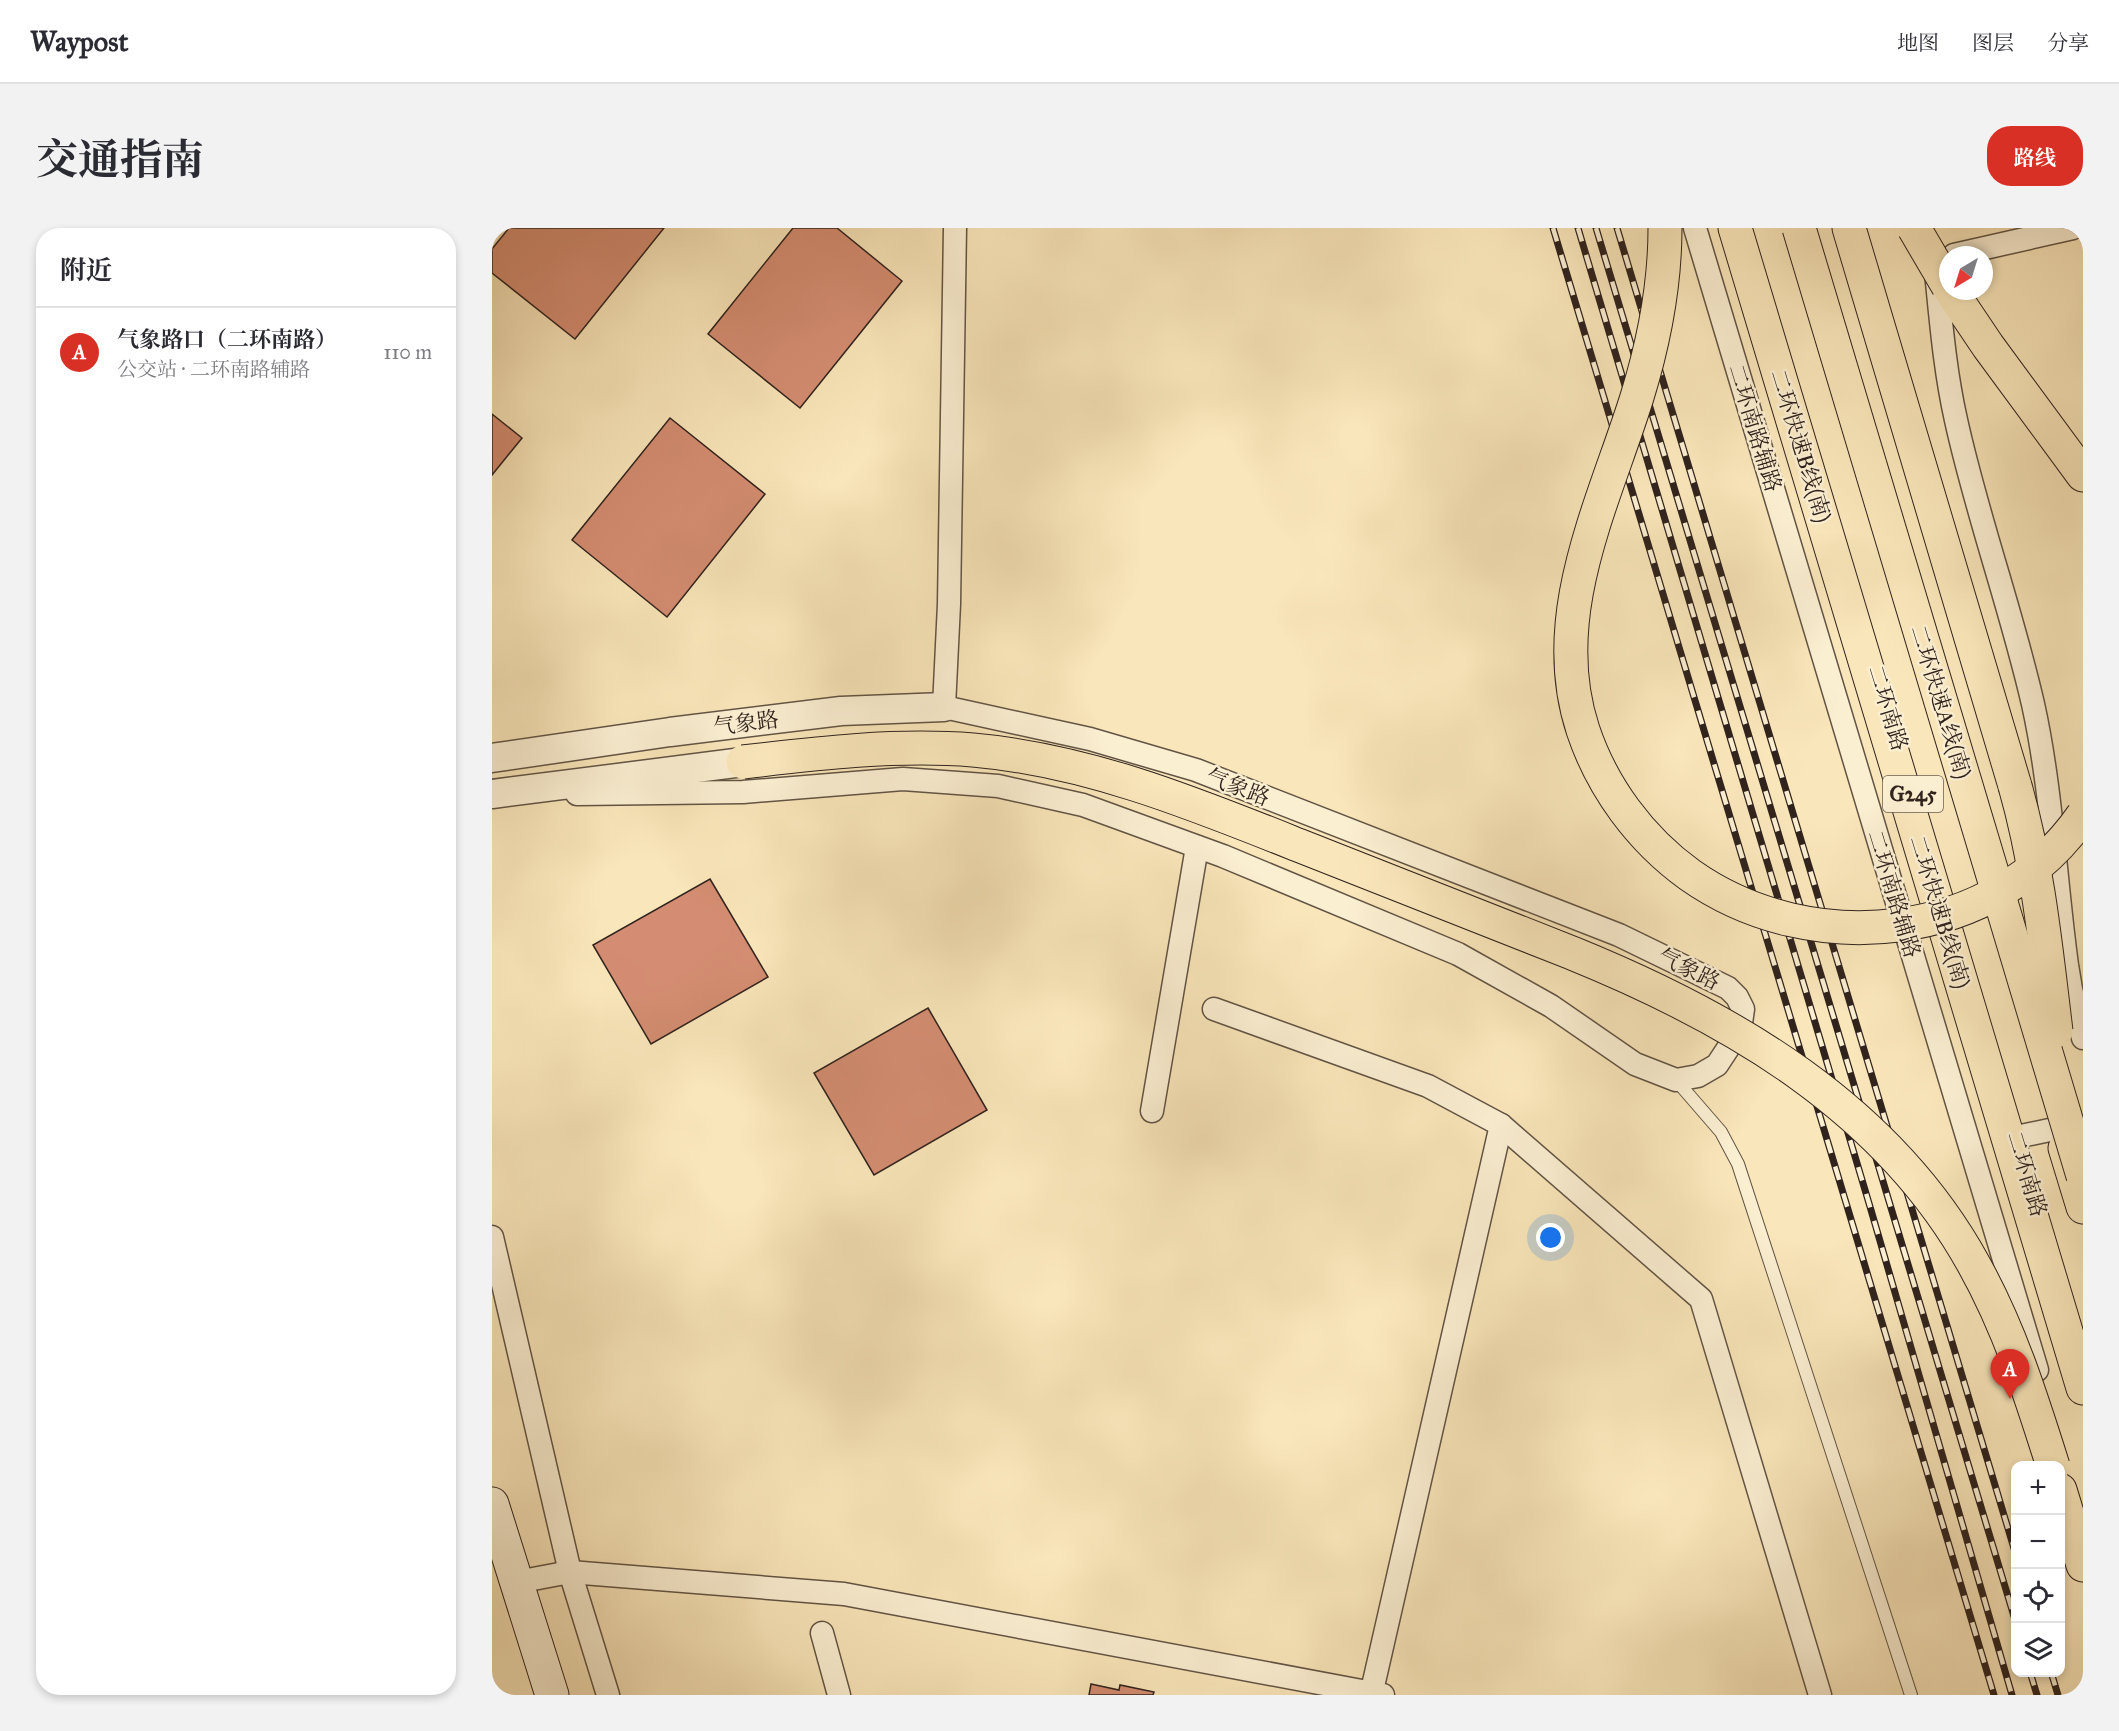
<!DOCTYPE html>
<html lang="zh">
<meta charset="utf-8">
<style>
:root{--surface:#fff;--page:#f2f2f3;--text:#2b2b33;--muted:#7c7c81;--line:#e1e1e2;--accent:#d93025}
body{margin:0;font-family:"IM FELL Great Primer","Noto Serif SC",serif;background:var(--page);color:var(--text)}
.controls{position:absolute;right:18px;bottom:18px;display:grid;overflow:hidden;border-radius:12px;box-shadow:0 3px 9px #0003}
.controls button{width:54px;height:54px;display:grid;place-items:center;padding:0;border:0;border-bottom:2px solid var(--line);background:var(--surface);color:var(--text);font:30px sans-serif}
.compass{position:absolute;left:1447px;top:18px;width:54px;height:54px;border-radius:50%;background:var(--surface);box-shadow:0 3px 9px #0003;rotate:218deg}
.you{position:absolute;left:1059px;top:1010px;width:21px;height:21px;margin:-15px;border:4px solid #fff;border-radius:50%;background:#1a73e8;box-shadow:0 0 0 9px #1a73e833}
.badge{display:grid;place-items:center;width:39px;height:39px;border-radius:50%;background:var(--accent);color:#fff;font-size:20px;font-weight:700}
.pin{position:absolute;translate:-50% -50px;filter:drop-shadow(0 2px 3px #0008)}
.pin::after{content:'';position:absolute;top:32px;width:21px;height:18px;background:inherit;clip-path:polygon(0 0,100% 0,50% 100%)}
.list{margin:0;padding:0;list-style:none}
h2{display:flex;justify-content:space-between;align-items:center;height:78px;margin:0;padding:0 24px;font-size:26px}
h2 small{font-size:20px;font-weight:400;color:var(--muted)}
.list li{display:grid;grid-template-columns:39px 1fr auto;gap:18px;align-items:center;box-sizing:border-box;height:90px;padding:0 24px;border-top:2px solid var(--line)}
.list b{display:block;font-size:22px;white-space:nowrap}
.list p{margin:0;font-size:20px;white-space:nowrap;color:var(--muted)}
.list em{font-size:20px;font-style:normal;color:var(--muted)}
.icon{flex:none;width:33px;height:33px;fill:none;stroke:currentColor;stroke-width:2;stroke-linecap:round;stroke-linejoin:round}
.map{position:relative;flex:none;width:1591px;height:1467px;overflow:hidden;border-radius:24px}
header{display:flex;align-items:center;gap:36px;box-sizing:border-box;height:84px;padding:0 30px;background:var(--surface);border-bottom:2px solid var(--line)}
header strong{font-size:28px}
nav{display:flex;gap:33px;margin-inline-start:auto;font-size:21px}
.intro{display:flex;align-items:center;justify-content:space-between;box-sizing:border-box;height:144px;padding:0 36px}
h1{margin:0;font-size:42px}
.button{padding:15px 27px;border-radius:24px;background:var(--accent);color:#fff;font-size:21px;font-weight:700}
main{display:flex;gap:36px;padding:0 36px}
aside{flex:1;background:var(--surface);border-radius:24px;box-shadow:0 3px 9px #0003}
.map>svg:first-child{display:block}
.building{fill:#d48d72;stroke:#30231d;stroke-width:1.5}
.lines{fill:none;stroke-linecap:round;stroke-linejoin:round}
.service-casing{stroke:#625444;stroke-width:14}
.minor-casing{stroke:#625444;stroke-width:25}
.tertiary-casing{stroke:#625444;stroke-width:31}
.secondary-casing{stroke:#30231d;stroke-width:35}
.primary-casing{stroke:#30231d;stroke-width:35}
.trunk-casing{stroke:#30231d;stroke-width:35}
.service{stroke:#fbefd2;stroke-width:12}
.minor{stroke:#fbefd2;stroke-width:22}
.tertiary{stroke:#fbefd2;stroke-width:28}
.secondary{stroke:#fbefd2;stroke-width:33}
.primary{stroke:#f9e6ba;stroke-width:33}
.trunk{stroke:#f9e6ba;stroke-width:33}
.rail-casing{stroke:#30231d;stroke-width:7}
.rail{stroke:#fbefd2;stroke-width:4.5;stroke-dasharray:14;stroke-linecap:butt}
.trunk-bridge-casing{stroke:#30231d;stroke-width:35;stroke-linecap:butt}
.trunk-bridge{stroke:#f9e6ba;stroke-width:33}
.labels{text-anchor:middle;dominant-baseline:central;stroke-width:5;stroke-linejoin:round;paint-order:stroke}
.shield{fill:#fbefd2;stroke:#6d6053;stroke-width:1.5}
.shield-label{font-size:21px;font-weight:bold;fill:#30231d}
.street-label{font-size:22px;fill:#30231d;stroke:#fbefd2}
</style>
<header>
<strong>Waypost</strong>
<nav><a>地图</a><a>图层</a><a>分享</a></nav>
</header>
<div class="intro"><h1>交通指南</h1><a class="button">路线</a></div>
<main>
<aside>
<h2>附近<small></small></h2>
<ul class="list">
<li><span class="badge">A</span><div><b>气象路口（二环南路）</b><p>公交站 · 二环南路辅路</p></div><em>110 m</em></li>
</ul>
</aside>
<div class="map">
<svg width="1591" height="1467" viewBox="0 0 1591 1467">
<rect width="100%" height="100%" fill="#f9e6ba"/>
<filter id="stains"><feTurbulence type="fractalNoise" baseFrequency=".00333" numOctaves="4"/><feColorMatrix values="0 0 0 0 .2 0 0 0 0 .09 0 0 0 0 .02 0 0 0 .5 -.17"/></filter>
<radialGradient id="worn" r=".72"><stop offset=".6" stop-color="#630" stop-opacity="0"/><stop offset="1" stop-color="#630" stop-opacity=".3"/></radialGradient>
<g class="building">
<path d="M 17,0 L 172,0 L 83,111 L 0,45 L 0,21 Z"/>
<path d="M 301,0 L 345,0 L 410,53 L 308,180 L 216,106 Z"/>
<path d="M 0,186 L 30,210 L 0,247 Z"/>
<path d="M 178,190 L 273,266 L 175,389 L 80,312 Z"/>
<path d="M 218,651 L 276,749 L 159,816 L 101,717 Z"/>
<path d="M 436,780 L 495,882 L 382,947 L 322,845 Z"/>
<path d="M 599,1456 L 627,1462 L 628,1457 L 662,1464 L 661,1467 L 597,1467 Z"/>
</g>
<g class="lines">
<g class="service-casing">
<path id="service" d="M 1184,852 L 1229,904 L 1246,936 L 1419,1467"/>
</g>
<g class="minor-casing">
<g id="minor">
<path d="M 1203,0 L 1545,1142"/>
<path d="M 1462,27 L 1581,0"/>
<path d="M 1444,44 C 1449,94 1453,143 1464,192 C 1485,288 1519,380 1541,476 C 1560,562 1563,650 1575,737 L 1579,761 L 1591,810"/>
<path d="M 85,566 L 251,564 L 411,551 L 506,558 L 591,577 L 731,628 L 966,726 L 1059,778 L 1143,836 L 1184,852 L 1206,848 L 1225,837 L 1248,802 L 1251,781 L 1245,769 L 1236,760 L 1127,707 L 704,542 L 598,511 L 452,479 L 457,376 L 463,0"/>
<path d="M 722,781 L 936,858 L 1009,897 L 1209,1071 L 1328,1467"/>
<path d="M 660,883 L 705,619"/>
<path d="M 1524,909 L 1567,900 L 1590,899"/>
<path d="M 0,1009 L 78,1344 L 116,1467"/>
<path d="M 25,1354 L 78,1344 L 352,1366 L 891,1467"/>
<path d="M 330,1405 L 347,1467"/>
<path d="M 879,1467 L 1009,897"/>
</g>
</g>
<g class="tertiary-casing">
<g id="tertiary">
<path d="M 0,530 L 178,504 L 349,483 L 452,479"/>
<path d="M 0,566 L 251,534"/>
</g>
</g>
<g class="secondary-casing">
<path id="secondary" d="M 0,1276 L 60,1467"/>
</g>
<g class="primary-casing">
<path id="primary" d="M 1573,920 L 1591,979"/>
</g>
<g class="trunk-casing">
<g id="trunk">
<path d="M 1243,0 L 1591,1160"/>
<path d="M 1357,0 L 1523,558"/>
<path d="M 1459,63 L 1496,118 L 1591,247"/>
<path d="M 1568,1262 L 1591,1337"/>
</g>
</g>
<use href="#service" class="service"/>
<use href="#minor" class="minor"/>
<use href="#tertiary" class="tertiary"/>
<use href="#secondary" class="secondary"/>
<use href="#primary" class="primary"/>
<use href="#trunk" class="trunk"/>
<g class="rail-casing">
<g id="rail">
<path d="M 1061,0 L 1502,1467"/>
<path d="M 1086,0 L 1379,982 L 1520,1467"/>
<path d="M 1104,0 L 1524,1395"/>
<path d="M 1125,0 L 1524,1327"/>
<path d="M 1538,1444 L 1545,1467"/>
<path d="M 1559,1444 L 1566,1467"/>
</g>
</g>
<use href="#rail" class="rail"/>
<g class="trunk-bridge-casing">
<g id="trunk-bridge">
<path d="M 1173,0 C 1173,58 1162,114 1145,169 C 1112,275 1053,388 1091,502 C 1110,559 1148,611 1198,647 C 1320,733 1504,714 1591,587"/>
<path d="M 1307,0 L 1591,948"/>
<path d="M 1422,0 L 1456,58"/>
<path d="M 251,534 C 327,525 404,516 481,522 C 595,532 701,575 806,617 C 898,653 989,689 1080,725 C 1240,790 1395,880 1481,1035 C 1517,1099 1539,1168 1561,1238"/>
<path d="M 1523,558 C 1546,638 1554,721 1564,803"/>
</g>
</g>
<use href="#trunk-bridge" class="trunk-bridge"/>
</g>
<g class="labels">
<rect class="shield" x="1391" y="548" width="60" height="36" rx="4.5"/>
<g class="shield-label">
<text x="1421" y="566">G245</text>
</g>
<g class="street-label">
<text transform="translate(1263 200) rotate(73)">二环南路辅路</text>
<text transform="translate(1309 218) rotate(73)">二环快速B线(南)</text>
<text transform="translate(1449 474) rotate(73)">二环快速A线(南)</text>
<text transform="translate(1396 480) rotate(73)">二环南路</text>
<text transform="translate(254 495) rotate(-7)">气象路</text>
<text transform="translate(746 559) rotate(21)">气象路</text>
<text transform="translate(1402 666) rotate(73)">二环南路辅路</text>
<text transform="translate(1448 684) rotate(73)">二环快速B线(南)</text>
<text transform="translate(1197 741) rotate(26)">气象路</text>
<text transform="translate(1535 946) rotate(73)">二环南路</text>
</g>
</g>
<rect width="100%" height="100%" filter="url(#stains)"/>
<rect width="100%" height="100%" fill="url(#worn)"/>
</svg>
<div class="controls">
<button>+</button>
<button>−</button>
<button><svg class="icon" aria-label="locate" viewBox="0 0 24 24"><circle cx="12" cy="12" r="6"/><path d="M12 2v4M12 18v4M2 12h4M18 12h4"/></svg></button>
<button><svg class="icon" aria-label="layers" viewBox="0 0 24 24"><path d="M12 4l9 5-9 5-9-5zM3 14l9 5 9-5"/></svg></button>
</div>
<svg class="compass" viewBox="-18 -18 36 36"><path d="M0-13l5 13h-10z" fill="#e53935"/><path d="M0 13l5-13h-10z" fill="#7c7c81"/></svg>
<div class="you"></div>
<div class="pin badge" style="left:1518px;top:1171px">A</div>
</div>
</main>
